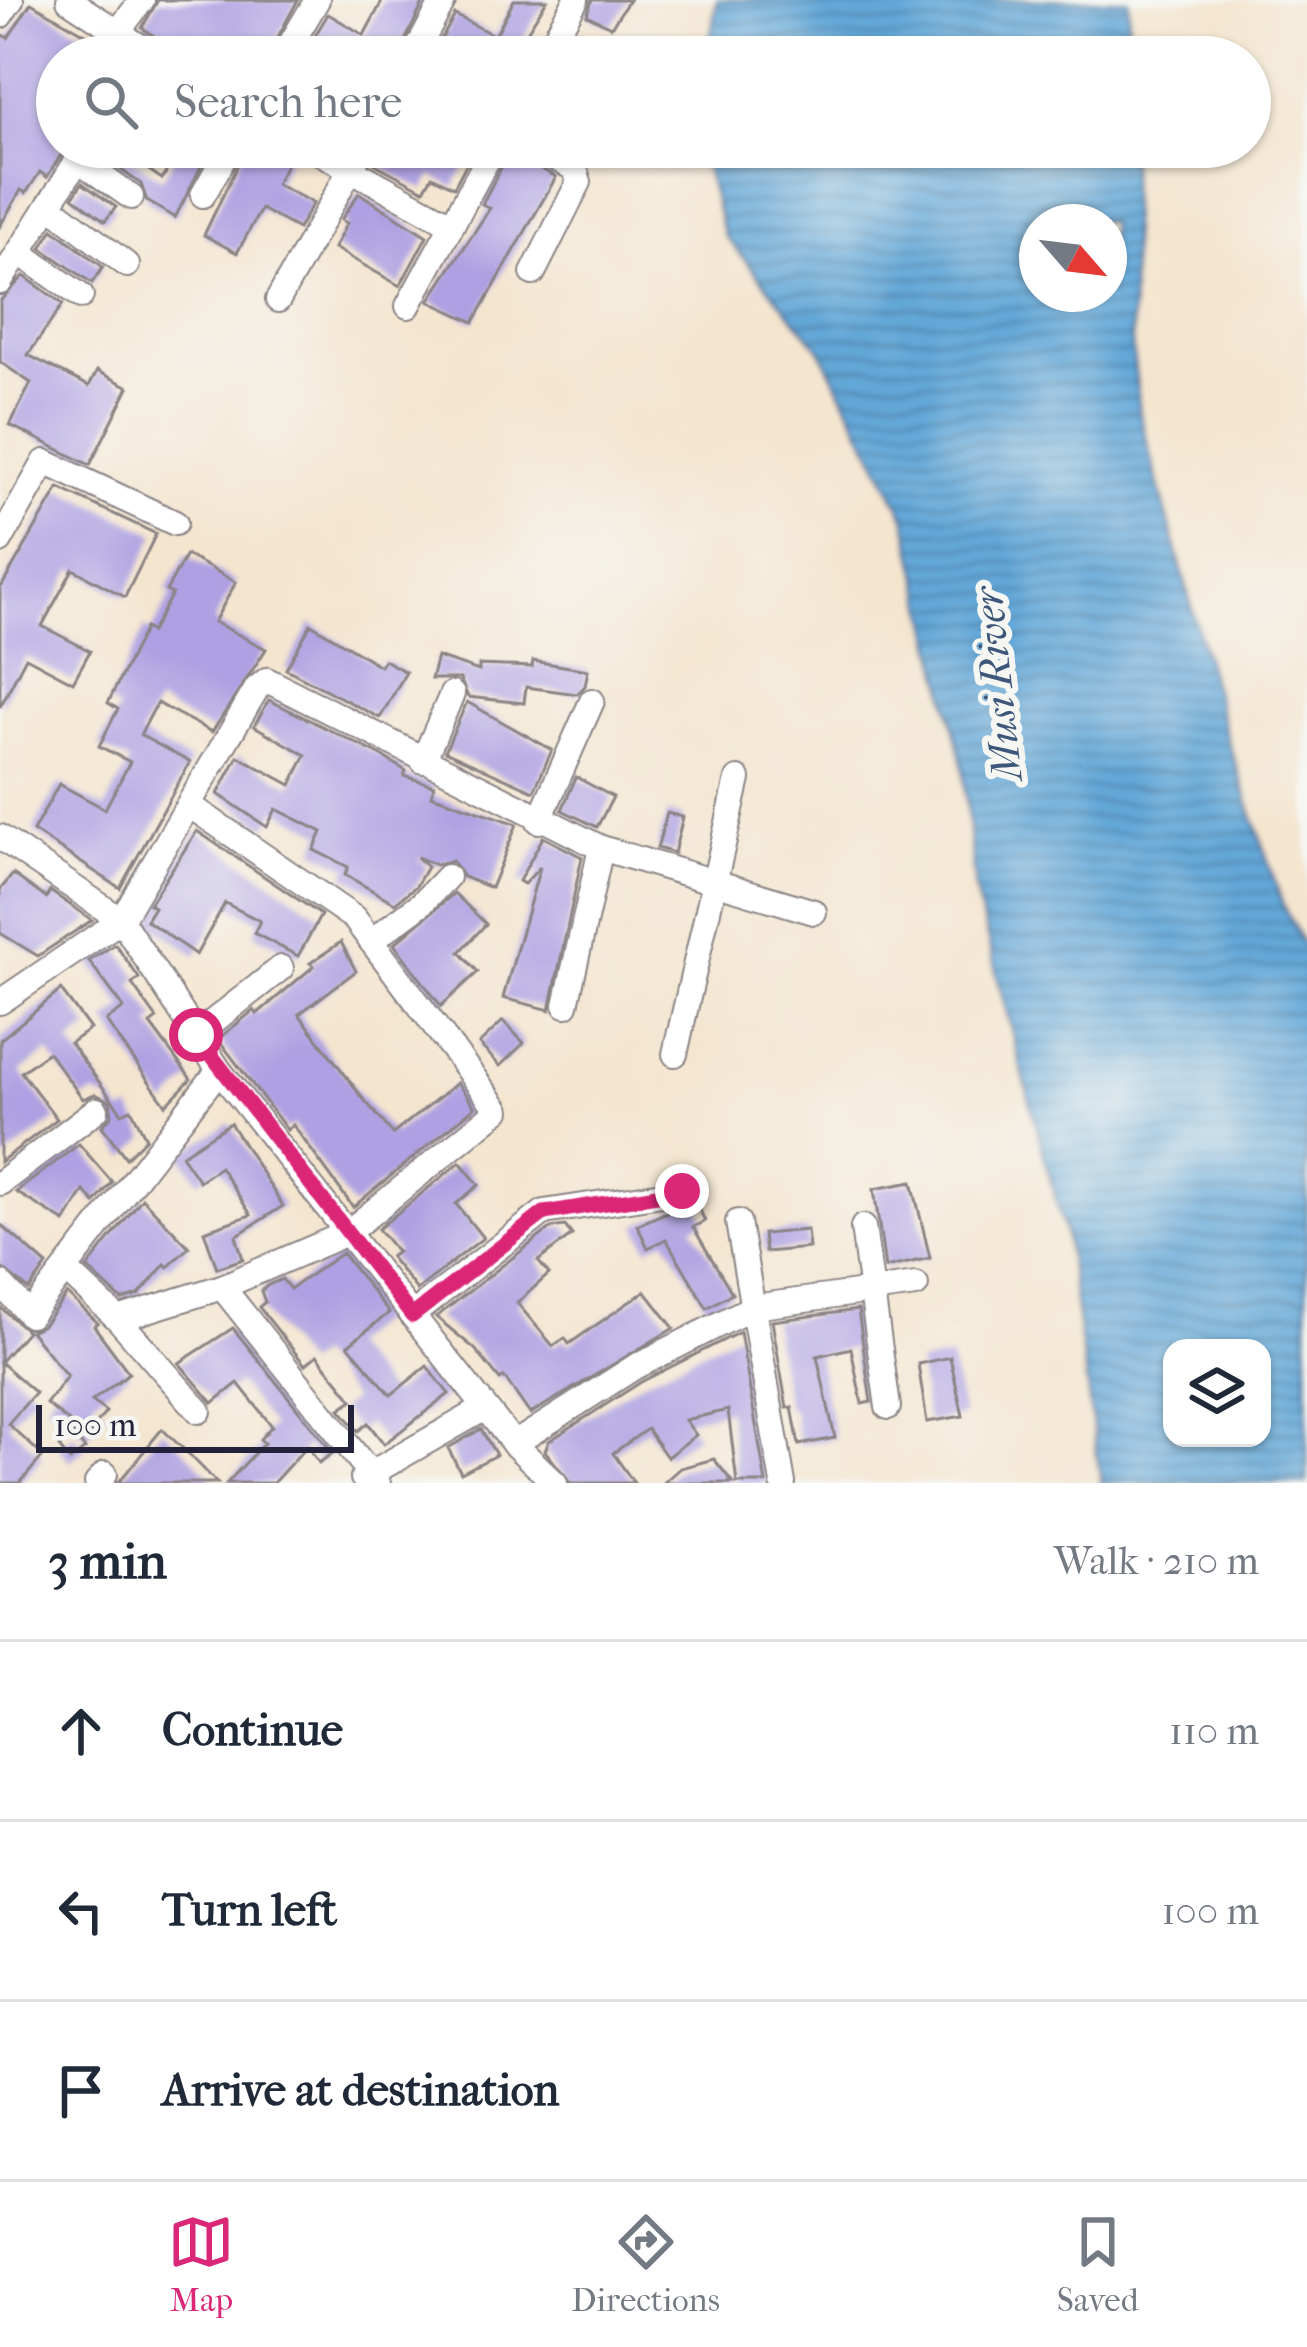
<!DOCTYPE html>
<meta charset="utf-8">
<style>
:root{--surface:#fff;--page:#f2f2f3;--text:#1f2937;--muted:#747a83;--line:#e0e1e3;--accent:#db2777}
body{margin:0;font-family:"IM FELL French Canon",serif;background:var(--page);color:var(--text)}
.controls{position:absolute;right:36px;bottom:36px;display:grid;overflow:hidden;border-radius:24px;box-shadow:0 3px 9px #0004}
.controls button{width:108px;height:108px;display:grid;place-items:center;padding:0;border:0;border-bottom:3px solid var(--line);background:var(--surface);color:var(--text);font:60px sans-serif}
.compass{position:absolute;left:1019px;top:204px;width:108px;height:108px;border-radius:50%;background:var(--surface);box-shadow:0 3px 9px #0004;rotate:118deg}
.scale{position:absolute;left:36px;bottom:30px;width:318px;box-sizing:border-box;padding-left:12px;border:6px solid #22223b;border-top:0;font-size:33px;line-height:42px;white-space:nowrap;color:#22223b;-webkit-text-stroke:9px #f6f6f2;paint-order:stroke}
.stop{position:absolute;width:36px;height:36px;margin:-27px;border:9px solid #db2777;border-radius:50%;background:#fff}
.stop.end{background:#db2777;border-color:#fff;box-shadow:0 3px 12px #0008}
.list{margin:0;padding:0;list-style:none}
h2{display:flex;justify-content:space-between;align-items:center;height:156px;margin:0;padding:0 48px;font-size:51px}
h2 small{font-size:39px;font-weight:400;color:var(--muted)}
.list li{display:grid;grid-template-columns:78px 1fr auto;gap:36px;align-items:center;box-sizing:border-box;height:180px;padding:0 48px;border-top:3px solid var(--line)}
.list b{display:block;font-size:45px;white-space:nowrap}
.list em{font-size:39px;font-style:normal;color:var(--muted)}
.icon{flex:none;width:66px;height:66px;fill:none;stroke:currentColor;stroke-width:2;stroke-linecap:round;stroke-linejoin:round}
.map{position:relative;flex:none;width:1307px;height:1483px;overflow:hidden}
.search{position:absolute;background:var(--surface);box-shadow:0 3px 9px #0004;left:36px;right:36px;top:36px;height:132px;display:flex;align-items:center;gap:30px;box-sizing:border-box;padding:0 42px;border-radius:66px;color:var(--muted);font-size:45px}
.sheet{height:696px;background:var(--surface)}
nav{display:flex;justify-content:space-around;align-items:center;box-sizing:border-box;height:168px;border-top:3px solid var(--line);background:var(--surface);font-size:33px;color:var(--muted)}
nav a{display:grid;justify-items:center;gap:6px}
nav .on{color:var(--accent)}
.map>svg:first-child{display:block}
.water{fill:url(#water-rules);stroke:#42648a;stroke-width:3;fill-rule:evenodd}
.building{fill:#aea0e2}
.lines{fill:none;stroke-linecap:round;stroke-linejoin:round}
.minor-casing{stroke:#8b8485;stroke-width:28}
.minor{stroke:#fff;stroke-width:24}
.route{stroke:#db2777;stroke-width:15}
.labels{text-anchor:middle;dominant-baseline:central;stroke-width:12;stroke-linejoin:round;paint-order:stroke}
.water-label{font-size:42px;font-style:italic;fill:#3c577a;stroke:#f6f6f2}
</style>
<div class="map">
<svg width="1307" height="1483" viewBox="0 0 1307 1483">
<defs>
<pattern id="water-rules" width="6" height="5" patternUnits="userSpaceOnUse" patternTransform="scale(3)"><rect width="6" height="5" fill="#63a7d8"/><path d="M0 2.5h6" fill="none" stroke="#5188b0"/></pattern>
</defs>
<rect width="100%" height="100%" fill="#f6f6f2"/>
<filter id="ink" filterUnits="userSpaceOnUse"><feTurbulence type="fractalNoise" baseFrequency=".00833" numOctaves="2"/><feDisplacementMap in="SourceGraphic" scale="24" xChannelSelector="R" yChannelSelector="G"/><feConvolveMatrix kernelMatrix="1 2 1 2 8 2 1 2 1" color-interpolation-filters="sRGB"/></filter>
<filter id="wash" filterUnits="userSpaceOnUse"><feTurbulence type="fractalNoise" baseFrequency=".004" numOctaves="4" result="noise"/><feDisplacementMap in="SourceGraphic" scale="48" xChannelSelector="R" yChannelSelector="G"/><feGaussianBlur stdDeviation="2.7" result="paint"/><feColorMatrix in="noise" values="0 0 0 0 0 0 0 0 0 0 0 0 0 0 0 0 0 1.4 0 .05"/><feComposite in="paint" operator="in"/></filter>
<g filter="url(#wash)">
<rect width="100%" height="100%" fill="#f4e5cf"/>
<g class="water">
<path d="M 717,0 L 1129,0 L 1128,57 L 707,57 Z"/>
<path d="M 699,147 L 1130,147 L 1132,344 L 1140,415 L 1227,738 L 1283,906 L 1307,952 L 1307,1483 L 1101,1483 L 1065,1235 L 975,891 L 963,768 L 905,516 L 820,349 L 724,235 ZM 1109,222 L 1109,294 L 1037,294 L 1037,222 ZM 1262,1348 L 1262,1438 L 1172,1438 L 1172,1348 Z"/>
</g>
<g id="blocks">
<g class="building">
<path d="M 158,0 L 298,0 L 267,57 L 172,57 L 166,44 L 142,28 Z"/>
<path d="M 383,0 L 425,0 L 397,57 L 302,57 L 328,14 L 364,35 Z"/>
<path d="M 514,0 L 547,0 L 511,57 L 445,57 L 448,51 L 438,45 L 455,15 L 495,36 Z"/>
<path d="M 592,0 L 629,0 L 611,27 L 587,15 Z"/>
<path d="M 31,3 L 126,57 L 57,57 L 57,147 L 66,147 L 47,177 L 40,172 L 26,193 L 21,190 L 0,226 L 0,33 L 8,38 Z"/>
<path d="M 102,147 L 115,147 L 162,179 L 181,147 L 211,147 L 175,218 L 147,201 L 141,184 L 100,155 Z"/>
<path d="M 246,147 L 267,147 L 289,159 L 276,184 L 313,203 L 298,229 L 261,209 L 237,253 L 204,235 Z"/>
<path d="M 384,147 L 456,147 L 471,155 L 454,187 L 432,176 L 424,190 L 375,164 Z"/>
<path d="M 509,152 L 556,177 L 474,322 L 429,301 L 490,208 L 482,204 Z"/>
<path d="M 82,183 L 116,207 L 105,221 L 73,197 Z"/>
<path d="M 359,193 L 427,236 L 400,286 L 334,248 L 347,223 L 341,220 Z"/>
<path d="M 53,229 L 103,267 L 92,283 L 41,248 Z"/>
<path d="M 24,276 L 63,304 L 28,355 L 89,386 L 97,371 L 129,387 L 90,465 L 10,425 L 31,383 L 0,362 L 0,301 Z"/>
<path d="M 59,488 L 156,534 L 125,597 L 73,569 L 42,626 L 90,651 L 73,682 L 26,657 L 0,707 L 0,589 Z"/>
<path d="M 186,555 L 236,582 L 214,622 L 266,649 L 212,732 L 157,703 L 140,735 L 190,762 L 120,888 L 33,831 L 59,784 L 105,809 L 130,762 L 99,746 L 118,709 L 108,703 L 145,628 L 151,632 L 172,594 L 166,591 Z"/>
<path d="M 311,624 L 380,666 L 384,660 L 406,672 L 380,718 L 286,669 Z"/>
<path d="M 437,657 L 479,671 L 479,665 L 532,667 L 533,661 L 588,670 L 585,686 L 577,694 L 526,687 L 524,703 L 468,697 L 460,679 L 431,679 Z"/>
<path d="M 269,700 L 382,756 L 406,771 L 404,776 L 434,785 L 431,795 L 517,824 L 491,888 L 463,877 L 452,861 L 436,865 L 417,857 L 427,867 L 416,886 L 395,903 L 345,875 L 348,867 L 314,850 L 322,832 L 276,809 L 267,827 L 218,794 L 238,756 L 291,785 L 306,755 L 254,726 Z"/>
<path d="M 467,702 L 552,750 L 534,791 L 445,751 Z"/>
<path d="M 576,777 L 613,797 L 597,827 L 562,810 Z"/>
<path d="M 667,813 L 683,817 L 674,853 L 657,848 Z"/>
<path d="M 197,831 L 321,915 L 298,956 L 254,933 L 260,921 L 225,903 L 196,955 L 146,920 L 154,907 L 149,904 Z"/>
<path d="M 543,837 L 582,857 L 550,1010 L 503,998 L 540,867 L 524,884 L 519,881 Z"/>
<path d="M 13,874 L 46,898 L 50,891 L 92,920 L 38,956 L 0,933 L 0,890 Z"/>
<path d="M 454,893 L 486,924 L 460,952 L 478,972 L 441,1006 L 394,944 Z"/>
<path d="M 341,942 L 356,971 L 299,1014 L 362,1097 L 393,1134 L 457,1083 L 475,1107 L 353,1207 L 293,1125 L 287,1130 L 218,1039 L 254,1010 L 257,1014 L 314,966 L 310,963 Z"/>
<path d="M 115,944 L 139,978 L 132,984 L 157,1019 L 150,1024 L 191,1079 L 166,1105 L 106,1021 L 124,1008 L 89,961 Z"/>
<path d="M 61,990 L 90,1029 L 70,1043 L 122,1113 L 131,1109 L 146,1138 L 126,1158 L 102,1126 L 112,1115 L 110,1101 L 95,1094 L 83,1099 L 48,1052 L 21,1072 L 57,1119 L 0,1162 L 0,1040 Z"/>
<path d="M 503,1021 L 524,1043 L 500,1066 L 479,1044 Z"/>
<path d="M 230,1123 L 283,1206 L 236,1236 L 243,1259 L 217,1268 L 204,1231 L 251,1215 L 220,1167 L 199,1181 L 181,1155 Z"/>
<path d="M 79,1144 L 112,1182 L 95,1203 L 84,1191 L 65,1222 L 16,1192 Z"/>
<path d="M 460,1162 L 479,1185 L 456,1204 L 483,1238 L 417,1290 L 390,1257 L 397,1252 L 378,1229 Z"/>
<path d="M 912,1182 L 930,1258 L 885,1268 L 874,1189 Z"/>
<path d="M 142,1198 L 189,1247 L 168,1267 L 165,1264 L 139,1295 L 122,1300 L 87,1268 Z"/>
<path d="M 695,1200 L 705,1221 L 693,1227 L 732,1293 L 707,1308 L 666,1239 L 648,1248 L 637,1225 Z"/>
<path d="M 0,1224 L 47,1265 L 29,1290 L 0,1267 Z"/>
<path d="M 565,1226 L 572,1235 L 538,1261 L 549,1274 L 517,1303 L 553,1346 L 565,1338 L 569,1344 L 645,1291 L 674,1328 L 530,1414 L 504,1377 L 500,1380 L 475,1349 L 436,1317 L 551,1228 Z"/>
<path d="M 807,1230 L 809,1248 L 765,1252 L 763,1234 Z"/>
<path d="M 342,1253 L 389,1313 L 348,1345 L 391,1395 L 427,1366 L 449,1394 L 384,1444 L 368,1423 L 358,1431 L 340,1409 L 353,1400 L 317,1355 L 305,1365 L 259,1307 L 265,1302 L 261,1291 L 268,1285 L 282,1279 L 290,1289 Z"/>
<path d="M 67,1294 L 98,1323 L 94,1326 L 129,1373 L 92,1401 L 106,1412 L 87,1436 L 46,1404 L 67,1376 L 30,1331 L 43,1325 Z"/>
<path d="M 0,1307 L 27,1331 L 0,1362 L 35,1393 L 8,1424 L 43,1456 L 20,1483 L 0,1483 Z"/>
<path d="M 858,1310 L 871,1402 L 862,1404 L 851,1348 L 817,1356 L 835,1438 L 799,1445 L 792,1407 L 787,1408 L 772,1321 Z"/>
<path d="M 233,1328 L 333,1453 L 319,1463 L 307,1446 L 273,1483 L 227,1483 L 264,1443 L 260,1439 L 272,1426 L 238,1383 L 213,1403 L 179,1363 Z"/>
<path d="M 740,1332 L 766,1483 L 737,1483 L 728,1410 L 685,1420 L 696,1435 L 667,1457 L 647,1429 L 613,1453 L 634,1483 L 571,1483 L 545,1451 L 549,1441 L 641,1382 Z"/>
<path d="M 950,1357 L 963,1416 L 927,1422 L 918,1364 Z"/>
<path d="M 162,1429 L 191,1456 L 217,1483 L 118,1483 Z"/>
<path d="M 481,1429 L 496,1455 L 461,1473 L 448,1448 Z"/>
<path d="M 74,1435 L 85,1449 L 70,1461 L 59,1447 Z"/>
<path d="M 714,1459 L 733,1483 L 663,1483 L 680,1468 Z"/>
</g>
</g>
</g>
<g filter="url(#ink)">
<use href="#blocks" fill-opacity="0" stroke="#8b8485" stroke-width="3"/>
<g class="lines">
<g class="minor-casing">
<g id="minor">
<path d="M 69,0 L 156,57"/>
<path d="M 0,16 L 11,0"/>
<path d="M 117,33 L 142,0"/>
<path d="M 283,57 L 317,0"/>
<path d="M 413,57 L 444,0"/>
<path d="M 544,57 L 576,0"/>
<path d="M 310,147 L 451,224"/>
<path d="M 78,160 L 131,197"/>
<path d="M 203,195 L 230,147"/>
<path d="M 49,205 L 127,265"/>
<path d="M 19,252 L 81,296"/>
<path d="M 533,273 L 579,182 L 575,169 L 536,147"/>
<path d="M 0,282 L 86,147"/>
<path d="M 278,300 L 363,147"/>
<path d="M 408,306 L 494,147"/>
<path d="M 0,541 L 45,462 L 175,523"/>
<path d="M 423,761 L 452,694"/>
<path d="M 539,821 L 592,701"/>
<path d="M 0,837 L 121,920 L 219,1070 L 514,1444 L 555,1483"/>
<path d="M 371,941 L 422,903 L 447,877"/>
<path d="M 0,1002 L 121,920 L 257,688 L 267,680 L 601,848 L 814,912"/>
<path d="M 566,1005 L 601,848"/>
<path d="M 196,1035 L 281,968"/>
<path d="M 675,1054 L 738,779"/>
<path d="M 0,1183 L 96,1110"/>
<path d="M 738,1222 L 783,1483"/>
<path d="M 863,1227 L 888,1407"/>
<path d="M 67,1271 L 118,1319 L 222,1287 L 347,1233 L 498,1110 L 354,918 L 189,805"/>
<path d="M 0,1283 L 30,1315 L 219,1070"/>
<path d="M 222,1287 L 378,1483"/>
<path d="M 412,1315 L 544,1212 L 682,1191"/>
<path d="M 118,1319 L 199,1411"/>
<path d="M 514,1444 L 633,1368 L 753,1307 L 916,1285"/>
<path d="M 363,1478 L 485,1408"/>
<path d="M 97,1483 L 105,1474"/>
</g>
</g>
<use href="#minor" class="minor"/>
</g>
</g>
<g class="lines" filter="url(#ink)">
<path class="route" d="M 196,1035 L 412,1316 L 544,1213 L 682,1191"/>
</g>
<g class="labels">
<g class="water-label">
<text transform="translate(998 684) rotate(-96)">Musi River</text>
</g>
</g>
</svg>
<div class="controls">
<button><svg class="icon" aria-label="layers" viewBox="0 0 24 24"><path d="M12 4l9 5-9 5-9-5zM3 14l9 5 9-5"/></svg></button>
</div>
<svg class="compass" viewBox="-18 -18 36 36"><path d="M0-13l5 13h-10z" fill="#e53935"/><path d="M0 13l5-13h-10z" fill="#747a83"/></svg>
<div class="scale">100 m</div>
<div class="stop" style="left:196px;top:1035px"></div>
<div class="stop end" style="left:682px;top:1191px"></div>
<div class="search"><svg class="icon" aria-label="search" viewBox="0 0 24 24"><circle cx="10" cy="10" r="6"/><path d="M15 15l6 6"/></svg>Search here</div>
</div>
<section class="sheet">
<h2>3 min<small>Walk · 210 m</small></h2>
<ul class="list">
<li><svg class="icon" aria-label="ahead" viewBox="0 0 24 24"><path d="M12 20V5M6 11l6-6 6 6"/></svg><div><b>Continue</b></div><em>110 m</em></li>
<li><svg class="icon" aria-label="left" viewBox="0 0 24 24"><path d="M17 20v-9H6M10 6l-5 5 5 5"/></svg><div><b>Turn left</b></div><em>100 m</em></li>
<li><svg class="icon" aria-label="arrive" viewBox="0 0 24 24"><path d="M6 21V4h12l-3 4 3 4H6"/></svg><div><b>Arrive at destination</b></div></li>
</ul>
</section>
<nav>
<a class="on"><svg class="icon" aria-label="map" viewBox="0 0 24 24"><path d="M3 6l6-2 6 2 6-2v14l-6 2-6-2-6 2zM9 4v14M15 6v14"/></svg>Map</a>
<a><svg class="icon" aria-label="directions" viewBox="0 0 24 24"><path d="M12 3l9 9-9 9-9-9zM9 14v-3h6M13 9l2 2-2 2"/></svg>Directions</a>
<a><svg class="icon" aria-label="saved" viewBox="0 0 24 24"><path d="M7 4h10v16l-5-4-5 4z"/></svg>Saved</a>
</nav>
